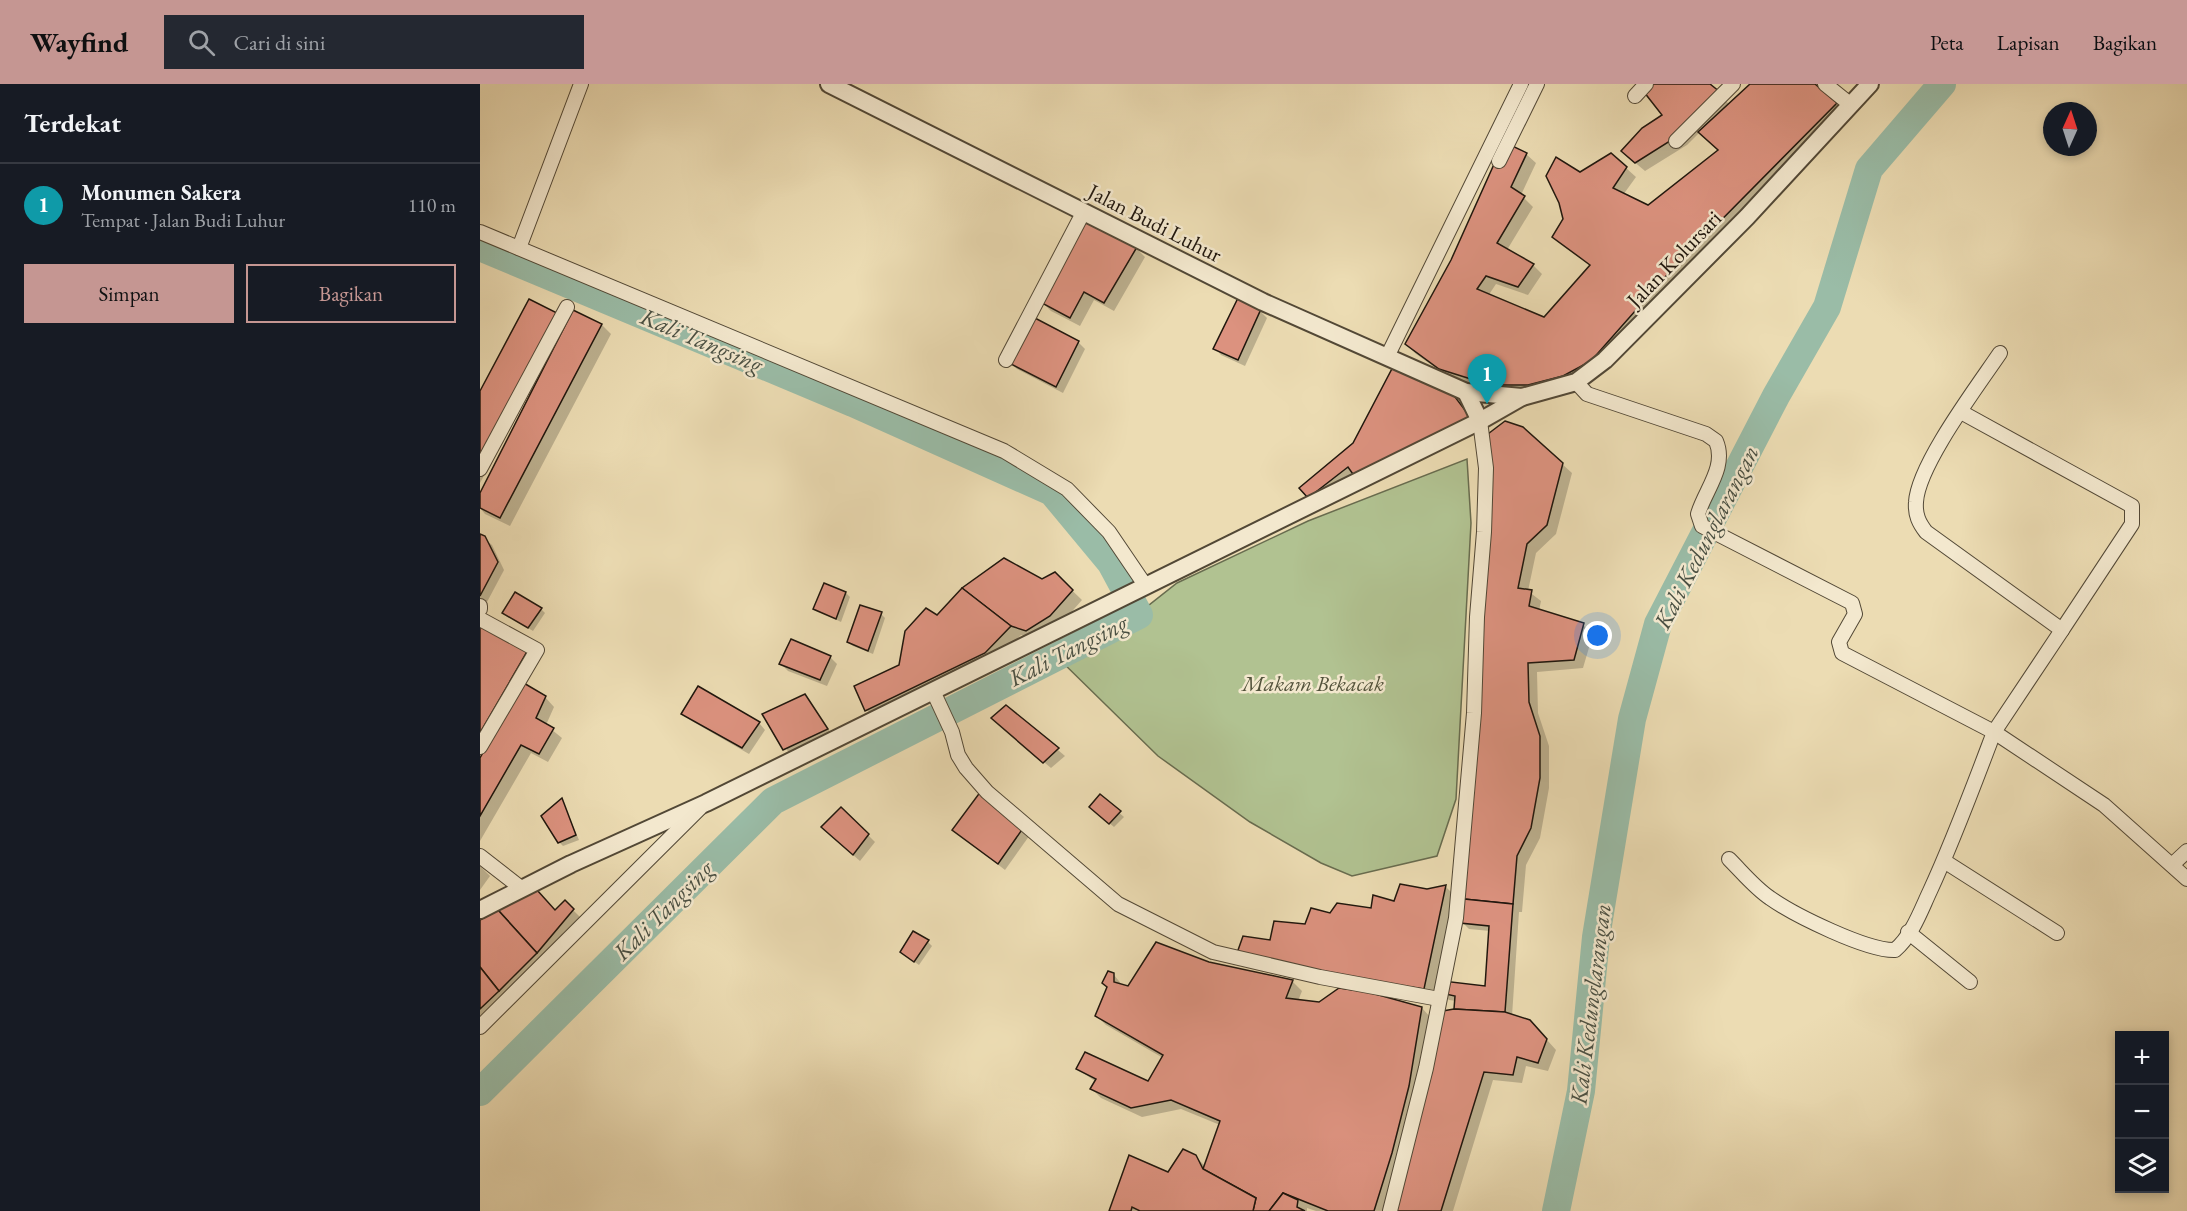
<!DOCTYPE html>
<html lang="id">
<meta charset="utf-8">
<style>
:root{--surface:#171b24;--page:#242831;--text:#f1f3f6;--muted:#9ea1a6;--line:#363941;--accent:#c59692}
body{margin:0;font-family:"EB Garamond",serif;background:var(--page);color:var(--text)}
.controls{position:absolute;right:18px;bottom:18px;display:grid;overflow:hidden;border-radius:0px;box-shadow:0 3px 9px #0003}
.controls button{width:54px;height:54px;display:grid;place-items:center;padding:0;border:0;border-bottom:2px solid var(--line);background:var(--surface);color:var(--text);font:30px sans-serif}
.compass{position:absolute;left:1563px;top:18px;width:54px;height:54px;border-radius:50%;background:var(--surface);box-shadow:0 3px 9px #0003;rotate:3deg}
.you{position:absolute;left:1118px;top:552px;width:21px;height:21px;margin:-15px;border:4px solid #fff;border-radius:50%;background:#1a73e8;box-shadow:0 0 0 9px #1a73e833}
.badge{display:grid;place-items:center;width:39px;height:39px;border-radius:50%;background:var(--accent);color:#fff;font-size:20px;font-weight:700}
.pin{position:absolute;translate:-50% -50px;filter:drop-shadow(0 2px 3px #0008)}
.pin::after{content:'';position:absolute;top:32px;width:21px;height:18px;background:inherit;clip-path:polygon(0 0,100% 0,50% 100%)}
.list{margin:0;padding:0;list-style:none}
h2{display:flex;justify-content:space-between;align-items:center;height:78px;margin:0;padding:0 24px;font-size:26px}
h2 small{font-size:20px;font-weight:400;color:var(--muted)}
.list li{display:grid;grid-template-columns:39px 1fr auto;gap:18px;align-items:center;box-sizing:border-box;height:84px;padding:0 24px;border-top:2px solid var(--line)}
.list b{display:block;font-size:22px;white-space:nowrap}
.list p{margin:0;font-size:20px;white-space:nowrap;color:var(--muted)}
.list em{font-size:20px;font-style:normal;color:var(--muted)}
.actions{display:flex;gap:12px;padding:18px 24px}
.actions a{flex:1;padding:14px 0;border:2px solid var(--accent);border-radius:0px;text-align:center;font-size:21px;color:var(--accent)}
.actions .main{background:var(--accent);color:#111}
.icon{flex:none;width:33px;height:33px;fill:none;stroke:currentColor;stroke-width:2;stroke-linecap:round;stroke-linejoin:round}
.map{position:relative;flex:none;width:1707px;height:1127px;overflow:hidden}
header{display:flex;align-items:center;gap:36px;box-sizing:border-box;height:84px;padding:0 30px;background:var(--accent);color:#111}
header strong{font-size:28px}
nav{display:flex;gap:33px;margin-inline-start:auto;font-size:21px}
.search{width:420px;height:54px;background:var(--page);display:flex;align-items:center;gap:15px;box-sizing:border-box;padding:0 21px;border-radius:0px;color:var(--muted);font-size:22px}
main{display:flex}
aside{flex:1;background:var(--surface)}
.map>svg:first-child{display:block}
.green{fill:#b1c291;stroke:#686c4f;stroke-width:1.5}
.shadow{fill:#0003}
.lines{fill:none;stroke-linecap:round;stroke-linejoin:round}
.river{stroke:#9abca7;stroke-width:28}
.building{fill:#dc927f;stroke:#1f160d;stroke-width:1.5}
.minor-casing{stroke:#524836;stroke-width:16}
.tertiary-casing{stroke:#524836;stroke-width:20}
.minor{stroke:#f3e8ce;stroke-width:14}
.tertiary{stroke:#f3e8ce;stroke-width:16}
.labels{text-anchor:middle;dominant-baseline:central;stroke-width:5;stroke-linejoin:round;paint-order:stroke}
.street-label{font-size:22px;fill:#1f160d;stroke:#f3e8ce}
.park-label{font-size:22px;font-style:italic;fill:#52523b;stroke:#f3e8ce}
.water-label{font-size:24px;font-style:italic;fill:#4a5043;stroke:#f3e8ce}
</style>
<header>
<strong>Wayfind</strong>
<div class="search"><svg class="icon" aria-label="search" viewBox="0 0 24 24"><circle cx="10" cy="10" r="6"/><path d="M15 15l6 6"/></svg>Cari di sini</div>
<nav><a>Peta</a><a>Lapisan</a><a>Bagikan</a></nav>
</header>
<main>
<aside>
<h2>Terdekat<small></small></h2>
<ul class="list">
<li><span class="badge" style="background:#0f9aa8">1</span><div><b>Monumen Sakera</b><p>Tempat · Jalan Budi Luhur</p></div><em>110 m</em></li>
</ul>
<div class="actions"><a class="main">Simpan</a><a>Bagikan</a></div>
</aside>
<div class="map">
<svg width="1707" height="1127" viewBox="0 0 1707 1127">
<rect width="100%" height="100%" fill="#ecdcb3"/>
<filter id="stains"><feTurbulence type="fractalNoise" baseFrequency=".00333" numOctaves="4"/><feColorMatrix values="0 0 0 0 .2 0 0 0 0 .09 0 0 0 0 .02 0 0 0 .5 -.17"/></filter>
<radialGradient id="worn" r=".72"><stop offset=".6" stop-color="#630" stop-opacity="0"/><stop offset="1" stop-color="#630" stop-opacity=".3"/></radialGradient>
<path class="green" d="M 987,375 L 991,439 L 976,715 L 957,772 L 872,792 L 841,779 L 770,738 L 678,672 L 576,572 L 655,532 L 697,499 L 828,437 Z"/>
<g class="shadow">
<path d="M 1175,0 L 1232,0 L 1230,2 L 1250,21 L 1273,0 L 1333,0 L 1366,30 L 1120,287 L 1021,309 L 970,294 L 936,270 L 926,260 L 1046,70 L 1056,79 L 1041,111 L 1053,123 L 1027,166 L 1053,181 L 1062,190 L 1048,211 L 1016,200 L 1008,212 L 1064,235 L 1110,182 L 1074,153 L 1085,135 L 1100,90 L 1146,84 L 1156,93 L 1143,111 L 1168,123 L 1240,67 L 1220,48 L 1207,61 L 1165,87 L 1152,76 L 1185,31 Z"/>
<path d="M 656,164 L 665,173 L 634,227 L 614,216 L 600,242 L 571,227 L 562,218 Z"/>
<path d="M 758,216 L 780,227 L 787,234 L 765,282 L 741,271 L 735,264 Z"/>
<path d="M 94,228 L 122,241 L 131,250 L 30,442 L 5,430 L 0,424 L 0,412 L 51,313 L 48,311 L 0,399 L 0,310 L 78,231 L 87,241 Z"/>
<path d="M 598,258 L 605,265 L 583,309 L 537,285 L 530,279 Z"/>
<path d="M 968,306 L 999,344 L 829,413 Z"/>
<path d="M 1082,380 L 1092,389 L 1076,450 L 1056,469 L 1048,507 L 1061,517 L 1059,527 L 1103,541 L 1113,550 L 1103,584 L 1057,588 L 1058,629 L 1069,662 L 1069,704 L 1060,754 L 1046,781 L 1042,828 L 1039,828 L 1032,932 L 1059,947 L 1076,966 L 1068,987 L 1046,982 L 1042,999 L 1013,996 L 973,1127 L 836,1127 L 827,1124 L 827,1127 L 632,1127 L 715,1072 L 726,1083 L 740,1041 L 701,1025 L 662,1033 L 621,1014 L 612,1005 L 616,998 L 598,985 L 669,999 L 683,974 L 626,941 L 617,932 L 634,891 L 643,902 L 648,904 L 729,880 L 813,898 L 822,907 L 818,917 L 942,924 L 951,934 L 975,926 L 976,917 L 969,916 L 962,909 L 1006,903 L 1010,847 L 989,845 L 982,838 L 1008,384 Z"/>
<path d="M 0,451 L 12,461 L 24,486 L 7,518 L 0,514 Z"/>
<path d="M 575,490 L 602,516 L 580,541 L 556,556 L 541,551 L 514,578 L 396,636 L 387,626 L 376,603 L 420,582 L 457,533 Z"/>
<path d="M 366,509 L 370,513 L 361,538 L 335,525 Z"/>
<path d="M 61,525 L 65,529 L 53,547 L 24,529 Z"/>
<path d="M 401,530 L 405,534 L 393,570 L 373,562 L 368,558 Z"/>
<path d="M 0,542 L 47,568 L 56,577 L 43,600 L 65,613 L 74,623 L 66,641 L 82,654 L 68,678 L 51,669 L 0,757 Z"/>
<path d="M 350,573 L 357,580 L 347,602 L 308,587 L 301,580 Z"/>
<path d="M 325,612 L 353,652 L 311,672 L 284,631 Z"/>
<path d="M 526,623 L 578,666 L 585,672 L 571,684 L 519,640 Z"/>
<path d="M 203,629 L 279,639 L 285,646 L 269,670 L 210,636 Z"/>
<path d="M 501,709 L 552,748 L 525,786 L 481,752 Z"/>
<path d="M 620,712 L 644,733 L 634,743 L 615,727 Z"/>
<path d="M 82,716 L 99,756 L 83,762 L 79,758 Z"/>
<path d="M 349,750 L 388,751 L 395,758 L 380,777 Z"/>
<path d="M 0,782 L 10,792 L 0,806 Z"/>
<path d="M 966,803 L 975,812 L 953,914 L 791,858 L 851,831 L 893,826 L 947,806 Z"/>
<path d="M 85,818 L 100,833 L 0,942 L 0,837 L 75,828 Z"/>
<path d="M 448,858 L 452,862 L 439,881 L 426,872 Z"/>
</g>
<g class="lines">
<g class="river">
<path d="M 0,163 L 373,319 L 572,408 L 631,479 L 659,531 L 293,717 L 0,1008"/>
<path d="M 1076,1127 L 1101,1007 L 1116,853 L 1152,635 L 1178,540 L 1296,312 L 1347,223 L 1389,85 L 1462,0"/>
</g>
</g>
<g class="building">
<path d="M 1173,0 L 1230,0 L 1240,8 L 1198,52 L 1155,79 L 1141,67 L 1162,44 L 1182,31 L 1164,8 Z"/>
<path d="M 1270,0 L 1335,0 L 1357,19 L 1186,192 L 1111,277 L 1083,292 L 1048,301 L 1010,301 L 959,285 L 925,260 L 971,176 L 1024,58 L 1047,69 L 1031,103 L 1045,112 L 1017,159 L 1054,180 L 1038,203 L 1006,192 L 997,205 L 1064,233 L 1110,181 L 1072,153 L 1083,135 L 1079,119 L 1066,92 L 1076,73 L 1100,88 L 1131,69 L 1147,83 L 1133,104 L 1168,121 L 1238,66 L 1218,48 Z"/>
<path d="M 604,136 L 657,163 L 624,219 L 604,208 L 590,234 L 560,218 Z"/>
<path d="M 758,214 L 781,225 L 758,276 L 733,265 Z"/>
<path d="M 49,215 L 79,230 L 0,373 L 0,307 Z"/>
<path d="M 93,226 L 122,240 L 20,434 L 0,424 L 0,409 Z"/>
<path d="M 553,233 L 599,257 L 576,303 L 529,279 Z"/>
<path d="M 915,279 L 969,305 L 991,334 L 875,393 L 868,383 L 828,414 L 819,404 L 873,359 Z"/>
<path d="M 1025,337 L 1043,343 L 1083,379 L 1067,441 L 1047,460 L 1038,504 L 1052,506 L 1049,522 L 1104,539 L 1094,576 L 1048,579 L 1049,618 L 1060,652 L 1060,694 L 1051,744 L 1037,772 L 1033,820 L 984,815 L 1006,384 L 1000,356 Z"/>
<path d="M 0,450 L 5,452 L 18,478 L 0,512 Z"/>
<path d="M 524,474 L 562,495 L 575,488 L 593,506 L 570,532 L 546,547 L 531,542 L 482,504 Z"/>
<path d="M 344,499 L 366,508 L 356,535 L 333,525 Z"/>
<path d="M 482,504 L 531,542 L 505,569 L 385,627 L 374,602 L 419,581 L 425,547 L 446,524 L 457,531 Z"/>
<path d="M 35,508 L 62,524 L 48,544 L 22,529 Z"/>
<path d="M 380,521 L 402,528 L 388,567 L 367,558 Z"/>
<path d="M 0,540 L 48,566 L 0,649 Z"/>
<path d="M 311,555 L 351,572 L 340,596 L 299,580 Z"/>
<path d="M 42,598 L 66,612 L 56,634 L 74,644 L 59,670 L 41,661 L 0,732 L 0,674 Z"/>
<path d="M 218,602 L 280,638 L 262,664 L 201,630 Z"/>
<path d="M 325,610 L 348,645 L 303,666 L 282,630 Z"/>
<path d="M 526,621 L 579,664 L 563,679 L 511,634 Z"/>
<path d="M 501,707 L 546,740 L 518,780 L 472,746 Z"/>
<path d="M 620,710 L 641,727 L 629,740 L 609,723 Z"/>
<path d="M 82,714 L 96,751 L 78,759 L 61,732 Z"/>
<path d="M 361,723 L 389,750 L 373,771 L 341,743 Z"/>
<path d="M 920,800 L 947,805 L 966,801 L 944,905 L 867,894 L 757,869 L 763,852 L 790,856 L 794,837 L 825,840 L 831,824 L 850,829 L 857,819 L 891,824 L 893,811 L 914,817 Z"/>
<path d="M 57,806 L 75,826 L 85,816 L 94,825 L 57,869 L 18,826 Z"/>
<path d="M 984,815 L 1033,820 L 1025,928 L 974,925 L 975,912 L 961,909 L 963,897 L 1005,902 L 1009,842 L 980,839 Z"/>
<path d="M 18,826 L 57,869 L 19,907 L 0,883 L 0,836 Z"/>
<path d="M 433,847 L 449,856 L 434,878 L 420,868 Z"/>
<path d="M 676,858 L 729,878 L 813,896 L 806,914 L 839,918 L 859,904 L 888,908 L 942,923 L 929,1002 L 912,1069 L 894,1127 L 848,1127 L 803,1109 L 789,1127 L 773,1127 L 776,1114 L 723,1085 L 740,1037 L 691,1016 L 651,1024 L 610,1005 L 616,995 L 596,985 L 605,968 L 668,997 L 683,971 L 615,932 L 627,903 L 622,899 L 628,887 L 634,889 L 634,898 L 648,902 Z"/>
<path d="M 0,883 L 19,907 L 0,925 Z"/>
<path d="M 974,925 L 1025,928 L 1050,936 L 1067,955 L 1058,979 L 1037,973 L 1033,991 L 1004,988 L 961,1127 L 910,1127 L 957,928 Z"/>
<path d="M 703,1065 L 716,1071 L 723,1085 L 776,1114 L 773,1127 L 660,1127 L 652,1123 L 651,1127 L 629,1127 L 649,1071 L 688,1088 Z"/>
<path d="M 803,1109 L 818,1116 L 817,1123 L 825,1127 L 789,1127 Z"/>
</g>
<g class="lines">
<g class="minor-casing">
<g id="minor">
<path d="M 1345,0 L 1371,21"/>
<path d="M 1155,12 L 1166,0"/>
<path d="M 1196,57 L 1253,0"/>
<path d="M 1019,77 L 1057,0"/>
<path d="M 0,148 L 524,367 L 587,405 L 629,448 L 665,501"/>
<path d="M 39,164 L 101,0"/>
<path d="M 1520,269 C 1497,303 1438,381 1436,418 C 1435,431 1439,439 1446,448 L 1582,546 L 1514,648 L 1624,721 L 1707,795"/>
<path d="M 907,273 L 1041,0"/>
<path d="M 526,276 L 603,129"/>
<path d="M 1096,298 L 1107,310 L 1226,350 L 1236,357 C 1247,383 1225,406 1218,430 L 1222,442 L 1372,519 L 1375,530 L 1359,558 L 1362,569 L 1514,648 C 1494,701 1474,755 1450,807 C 1441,826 1432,852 1415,866 C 1387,867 1314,831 1290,814 C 1275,804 1262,788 1249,775"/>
<path d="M 1481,328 L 1652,422 L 1652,440 L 1582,546"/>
<path d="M 0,385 L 87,223"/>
<path d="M 0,522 L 0,525"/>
<path d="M 0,535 L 57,566 L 0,663"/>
<path d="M 453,607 L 472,648 L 478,671 L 486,684 L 507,708 L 638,820 L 733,868 L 840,893 L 959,915"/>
<path d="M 0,772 L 41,804"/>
<path d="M 1464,777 L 1577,849"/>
<path d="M 1693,780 L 1707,767"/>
<path d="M 1428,848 L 1490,898"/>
<path d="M 0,943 L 220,724"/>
<path d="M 910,1127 L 946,984 L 976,834 L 994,629 L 997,533 L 1004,448 L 1006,384 L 1000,337"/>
</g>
</g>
<g class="tertiary-casing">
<g id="tertiary">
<path d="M 349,0 L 783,218 L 986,308 L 1042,313"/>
<path d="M 986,308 L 1000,337"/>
<path d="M 0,826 L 91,780 L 226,719 L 1000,337 L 1042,313 L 1096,298 L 1125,276 L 1267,133 L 1390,0"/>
</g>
</g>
<use href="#minor" class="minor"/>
<use href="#tertiary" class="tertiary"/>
</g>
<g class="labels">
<g class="street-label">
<text transform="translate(675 139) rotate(27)">Jalan Budi Luhur</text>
<text transform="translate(1194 175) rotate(-46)">Jalan Kolursari</text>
</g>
<g class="park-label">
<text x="833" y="599">Makam Bekacak</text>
</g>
<g class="water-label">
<text transform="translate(222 256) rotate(23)">Kali Tangsing</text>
<text transform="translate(1226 453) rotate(-63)">Kali Kedunglarangan</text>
<text transform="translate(588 566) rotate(-27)">Kali Tangsing</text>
<text transform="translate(183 826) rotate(-45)">Kali Tangsing</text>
<text transform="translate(1110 920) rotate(-83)">Kali Kedunglarangan</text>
</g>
</g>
<rect width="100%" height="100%" filter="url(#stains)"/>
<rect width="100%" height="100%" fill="url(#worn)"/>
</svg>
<div class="controls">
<button>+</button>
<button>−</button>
<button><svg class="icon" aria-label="layers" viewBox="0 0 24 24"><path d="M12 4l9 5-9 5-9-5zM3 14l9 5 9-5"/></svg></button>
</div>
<svg class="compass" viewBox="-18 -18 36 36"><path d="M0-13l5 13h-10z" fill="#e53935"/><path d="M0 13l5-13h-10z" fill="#9ea1a6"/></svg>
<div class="you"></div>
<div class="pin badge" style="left:1007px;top:320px;background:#0f9aa8">1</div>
</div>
</main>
